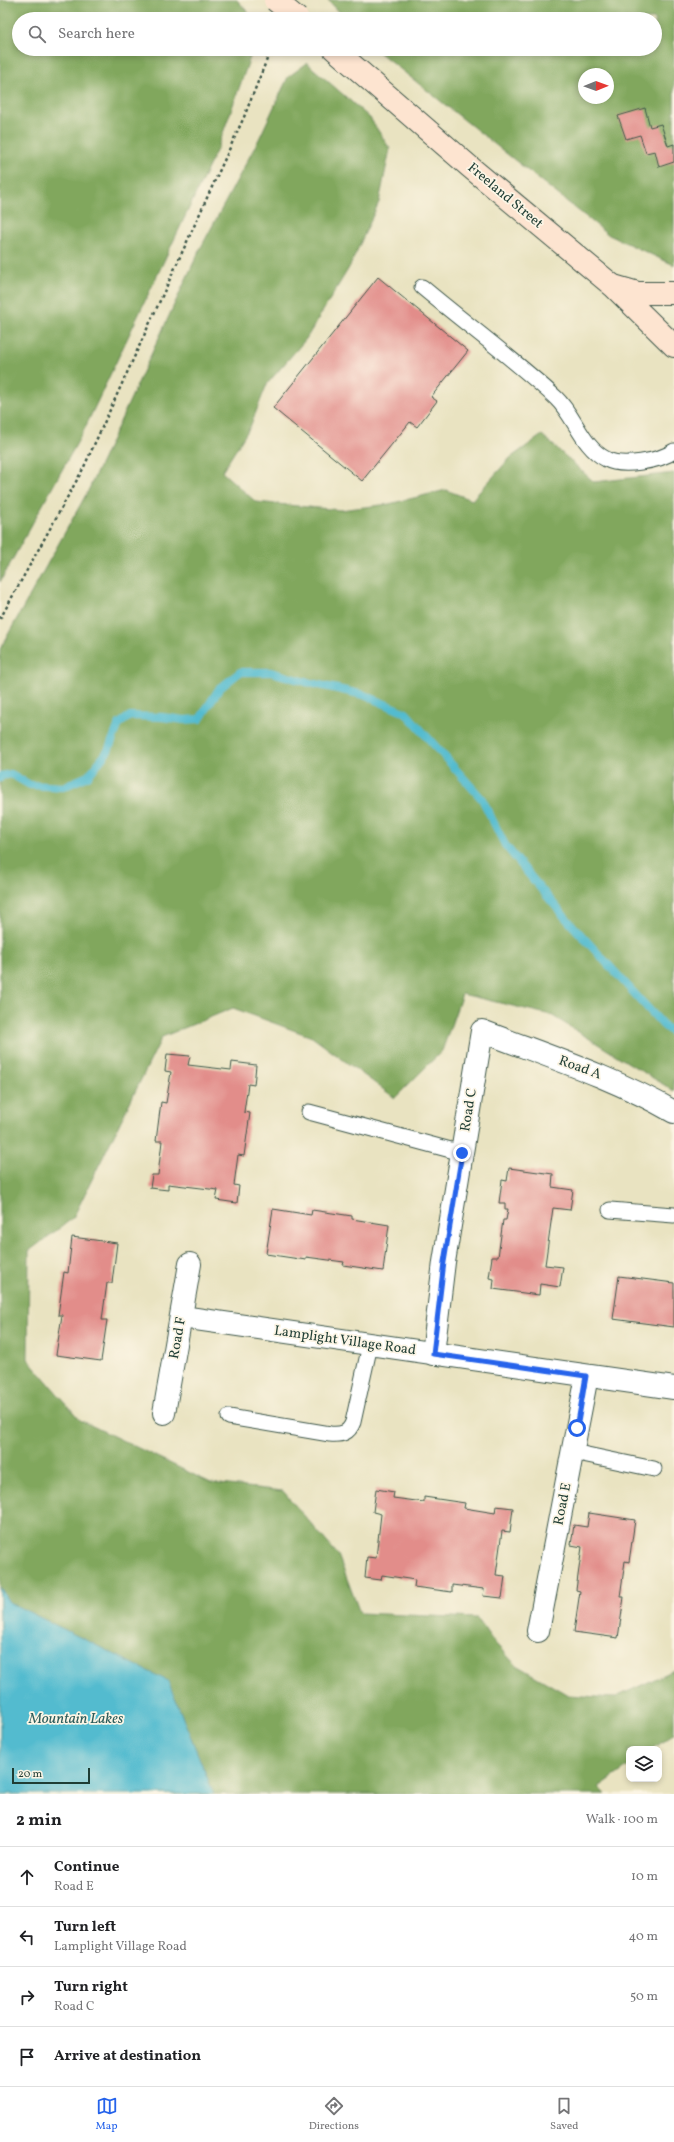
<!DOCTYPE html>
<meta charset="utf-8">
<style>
:root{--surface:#fff;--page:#f6f6f6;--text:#202124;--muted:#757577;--line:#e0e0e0;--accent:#2563eb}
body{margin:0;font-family:Vollkorn,serif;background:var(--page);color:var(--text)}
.controls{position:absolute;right:12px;bottom:12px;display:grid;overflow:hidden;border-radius:8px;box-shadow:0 2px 6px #0003}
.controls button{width:36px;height:36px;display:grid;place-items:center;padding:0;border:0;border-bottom:1px solid var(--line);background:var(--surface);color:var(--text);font:20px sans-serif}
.compass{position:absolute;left:578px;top:68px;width:36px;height:36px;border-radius:50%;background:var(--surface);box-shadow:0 2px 6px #0003;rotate:89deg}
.scale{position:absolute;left:12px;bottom:10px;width:78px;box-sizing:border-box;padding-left:4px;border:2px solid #1f3d34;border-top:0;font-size:11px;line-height:14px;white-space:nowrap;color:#1f3d34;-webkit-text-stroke:3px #fcf5e5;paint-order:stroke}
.stop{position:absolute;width:12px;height:12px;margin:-9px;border:3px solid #2563eb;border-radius:50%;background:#fff}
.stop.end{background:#2563eb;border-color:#fff;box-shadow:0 1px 4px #0008}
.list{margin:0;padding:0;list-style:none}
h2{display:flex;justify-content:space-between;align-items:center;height:52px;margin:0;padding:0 16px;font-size:17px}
h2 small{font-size:13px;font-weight:400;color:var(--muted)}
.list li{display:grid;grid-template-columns:26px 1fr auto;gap:12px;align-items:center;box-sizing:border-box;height:60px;padding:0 16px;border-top:1px solid var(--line)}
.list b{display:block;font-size:15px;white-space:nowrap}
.list p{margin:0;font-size:13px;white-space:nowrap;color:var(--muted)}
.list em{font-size:13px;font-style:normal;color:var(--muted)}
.icon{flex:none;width:22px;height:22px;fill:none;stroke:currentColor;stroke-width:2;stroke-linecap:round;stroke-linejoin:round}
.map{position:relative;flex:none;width:674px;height:1794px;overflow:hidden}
.search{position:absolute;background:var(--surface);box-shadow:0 2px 6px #0003;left:12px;right:12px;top:12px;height:44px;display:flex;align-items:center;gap:10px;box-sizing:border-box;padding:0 14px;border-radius:22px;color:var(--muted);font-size:15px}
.sheet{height:292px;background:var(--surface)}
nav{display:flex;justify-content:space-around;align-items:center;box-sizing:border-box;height:56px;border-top:1px solid var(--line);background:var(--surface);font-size:11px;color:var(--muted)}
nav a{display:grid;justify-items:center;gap:2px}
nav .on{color:var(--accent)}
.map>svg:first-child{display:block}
.forest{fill:#81a75d;stroke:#507248;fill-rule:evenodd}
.water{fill:#52bbcf;stroke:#387c82}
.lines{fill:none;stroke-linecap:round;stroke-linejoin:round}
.stream{stroke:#52bbcf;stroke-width:8}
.building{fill:#e28d8a}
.lane-casing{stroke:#3d5649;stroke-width:17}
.street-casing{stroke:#3d5649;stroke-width:24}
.secondary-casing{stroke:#3d5649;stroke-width:24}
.path{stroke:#3d5649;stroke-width:2.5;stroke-dasharray:3 3;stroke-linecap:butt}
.lane{stroke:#fff;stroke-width:15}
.street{stroke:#fff;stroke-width:22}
.secondary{stroke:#fde4d0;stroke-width:22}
.secondary-bridge-casing{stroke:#3d5649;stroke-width:24;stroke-linecap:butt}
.secondary-bridge{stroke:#fde4d0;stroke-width:22}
.route{stroke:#2563eb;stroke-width:5}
.labels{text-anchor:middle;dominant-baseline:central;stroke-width:3.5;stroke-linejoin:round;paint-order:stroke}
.street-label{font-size:14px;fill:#1f3d34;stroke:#fcf5e5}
.water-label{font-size:15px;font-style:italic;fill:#2c5c5b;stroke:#fcf5e5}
</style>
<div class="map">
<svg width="674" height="1794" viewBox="0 0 674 1794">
<rect width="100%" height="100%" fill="#fcf5e5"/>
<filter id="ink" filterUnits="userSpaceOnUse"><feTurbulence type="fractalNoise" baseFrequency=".025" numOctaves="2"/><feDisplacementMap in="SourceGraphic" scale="8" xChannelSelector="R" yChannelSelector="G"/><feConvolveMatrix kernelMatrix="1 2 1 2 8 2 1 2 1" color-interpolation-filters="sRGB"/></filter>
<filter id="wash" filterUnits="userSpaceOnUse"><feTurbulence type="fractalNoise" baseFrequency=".012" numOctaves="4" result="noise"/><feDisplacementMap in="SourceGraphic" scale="16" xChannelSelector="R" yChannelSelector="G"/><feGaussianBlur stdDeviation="0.9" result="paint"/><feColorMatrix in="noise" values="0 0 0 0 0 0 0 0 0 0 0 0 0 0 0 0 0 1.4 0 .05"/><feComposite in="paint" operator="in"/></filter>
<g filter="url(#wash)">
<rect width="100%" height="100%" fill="#e9e3c1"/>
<g class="forest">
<path d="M 0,0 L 237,0 L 254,19 L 19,19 L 19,49 L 253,49 L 218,147 L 83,432 L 0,582 Z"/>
<path d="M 328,0 L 674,0 L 674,265 L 609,235 L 375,49 L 655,49 L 655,19 L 346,19 ZM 584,74 L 608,74 L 608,98 L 584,98 Z"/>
<path d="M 307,63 L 370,118 L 390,149 L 379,202 L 350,266 L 306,339 L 267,384 L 250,427 L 222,472 L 256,502 L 340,510 L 389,504 L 446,490 L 472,500 L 510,458 L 542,435 L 594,482 L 674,473 L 674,1091 L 551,1015 L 462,994 L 442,1051 L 395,1098 L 312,1037 L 233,1008 L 162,1037 L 73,1218 L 29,1251 L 28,1359 L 80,1420 L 211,1483 L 283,1491 L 338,1555 L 360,1613 L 477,1618 L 493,1641 L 516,1665 L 568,1695 L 614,1698 L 674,1670 L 674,1733 L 653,1749 L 629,1749 L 629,1766 L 599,1787 L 606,1794 L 154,1794 L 0,1627 L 0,649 L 88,491 L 199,251 L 259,139 L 288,77 Z"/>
</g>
<path class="water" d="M 0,1588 L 9,1602 L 168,1681 L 214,1794 L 0,1794 Z"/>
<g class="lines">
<path class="stream" d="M 0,778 L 1,776 L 11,774 L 30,785 L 63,787 L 88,776 L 108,751 L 119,724 L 130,716 L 162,717 L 184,720 L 200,719 L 219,689 L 240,672 L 271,672 L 306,682 L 364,695 L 406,713 L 482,799 L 505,845 L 531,877 L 563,915 L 664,1026 L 674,1034"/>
</g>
<g id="blocks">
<g class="building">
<path d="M 645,108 L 650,127 L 661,124 L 668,146 L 674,144 L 674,162 L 659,167 L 655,151 L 646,153 L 640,135 L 626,139 L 618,116 Z"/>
<path d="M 378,277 L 468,351 L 431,397 L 437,401 L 417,427 L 410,422 L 362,481 L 273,408 Z"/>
<path d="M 167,1054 L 190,1056 L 188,1065 L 231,1070 L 232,1062 L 256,1065 L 254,1085 L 248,1084 L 244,1112 L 250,1113 L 244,1156 L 238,1155 L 234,1185 L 239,1186 L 237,1203 L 216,1200 L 218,1190 L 168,1184 L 168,1190 L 150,1188 L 152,1175 L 158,1175 L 162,1141 L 156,1141 L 161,1102 L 166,1103 L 171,1072 L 165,1071 Z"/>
<path d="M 509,1168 L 553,1174 L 552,1187 L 573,1190 L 570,1210 L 553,1208 L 545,1265 L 563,1267 L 560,1287 L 540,1284 L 539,1295 L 493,1289 L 494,1279 L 489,1278 L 492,1257 L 498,1257 L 503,1220 L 506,1220 L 508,1209 L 505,1209 L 505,1203 L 499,1203 L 502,1180 L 507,1181 Z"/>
<path d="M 273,1209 L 311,1215 L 312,1210 L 352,1216 L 352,1219 L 389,1225 L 383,1271 L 343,1265 L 344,1262 L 306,1257 L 306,1260 L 266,1254 Z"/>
<path d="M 72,1237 L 117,1243 L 112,1283 L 107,1283 L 102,1320 L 107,1320 L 101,1361 L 56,1355 L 62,1315 L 58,1315 L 64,1272 L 68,1273 Z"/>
<path d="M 619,1276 L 674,1283 L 674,1327 L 613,1319 Z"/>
<path d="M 376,1489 L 394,1492 L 393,1498 L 424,1502 L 424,1497 L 465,1503 L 464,1508 L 495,1513 L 496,1506 L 513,1508 L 510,1532 L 502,1531 L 496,1575 L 505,1576 L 502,1598 L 483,1596 L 484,1589 L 452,1585 L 452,1592 L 414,1587 L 415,1580 L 382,1575 L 381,1580 L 365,1578 L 367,1557 L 376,1558 L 381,1514 L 373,1512 Z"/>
<path d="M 589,1513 L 635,1520 L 629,1562 L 625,1561 L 620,1597 L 624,1597 L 618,1638 L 574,1632 L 580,1591 L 576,1590 L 582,1547 L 571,1545 L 574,1525 L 587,1527 Z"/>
</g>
</g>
</g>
<g filter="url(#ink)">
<use href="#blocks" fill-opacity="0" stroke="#3d5649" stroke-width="1"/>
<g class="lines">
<g class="lane-casing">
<g id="lane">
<path d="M 422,287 C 466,324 514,359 556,398 C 575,416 582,447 606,459 C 622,468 660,461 674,451"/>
<path d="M 309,1112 L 462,1153"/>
<path d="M 610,1210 L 674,1215"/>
<path d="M 229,1417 L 330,1434 C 342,1435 349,1433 353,1422 L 370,1345"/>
<path d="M 573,1452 L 654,1469"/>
</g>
</g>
<g class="street-casing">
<g id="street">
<path d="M 182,1317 L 674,1388"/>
<path d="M 433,1354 L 444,1262 L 482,1031 C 547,1056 613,1077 674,1112"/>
<path d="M 164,1413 L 190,1264"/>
<path d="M 538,1631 L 587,1376"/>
</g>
</g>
<g class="secondary-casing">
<g id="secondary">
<path d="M 334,49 L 470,167 L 613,286 L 674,346"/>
<path d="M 614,286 L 638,293 L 674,293"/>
</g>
</g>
<path class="path" d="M 0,619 L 83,469 L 244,117 L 271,49"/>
<use href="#lane" class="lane"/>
<use href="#street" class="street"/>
<use href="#secondary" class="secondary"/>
<g class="secondary-bridge-casing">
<path id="secondary-bridge" d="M 275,0 L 298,19"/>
</g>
<use href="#secondary-bridge" class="secondary-bridge"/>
</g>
</g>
<g class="lines" filter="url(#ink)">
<path class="route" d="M 462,1153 L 444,1262 L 433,1354 L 586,1376 L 577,1428"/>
</g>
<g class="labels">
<g class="street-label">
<text transform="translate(505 196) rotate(40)">Freeland Street</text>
<text transform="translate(580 1068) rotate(20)">Road A</text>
<text transform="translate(469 1110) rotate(-81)">Road C</text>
<text transform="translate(178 1338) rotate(-80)">Road F</text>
<text transform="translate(345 1341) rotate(8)">Lamplight Village Road</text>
<text transform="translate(563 1504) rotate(-79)">Road E</text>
</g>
<g class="water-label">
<text x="76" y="1719">Mountain Lakes</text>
</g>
</g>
</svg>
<div class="controls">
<button><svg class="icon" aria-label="layers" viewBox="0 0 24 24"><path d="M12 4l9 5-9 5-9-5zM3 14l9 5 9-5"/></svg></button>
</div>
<svg class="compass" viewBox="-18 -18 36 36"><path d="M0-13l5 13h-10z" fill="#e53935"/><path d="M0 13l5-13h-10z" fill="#757577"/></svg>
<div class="scale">20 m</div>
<div class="stop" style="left:577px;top:1428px"></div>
<div class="stop end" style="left:462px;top:1153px"></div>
<div class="search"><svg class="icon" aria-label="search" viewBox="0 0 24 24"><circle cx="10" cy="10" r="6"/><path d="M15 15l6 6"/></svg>Search here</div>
</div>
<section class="sheet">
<h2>2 min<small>Walk · 100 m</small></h2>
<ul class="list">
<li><svg class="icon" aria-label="ahead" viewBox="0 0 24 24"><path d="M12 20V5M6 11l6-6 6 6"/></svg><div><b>Continue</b><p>Road E</p></div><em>10 m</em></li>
<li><svg class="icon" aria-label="left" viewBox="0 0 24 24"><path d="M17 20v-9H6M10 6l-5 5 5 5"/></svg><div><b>Turn left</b><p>Lamplight Village Road</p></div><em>40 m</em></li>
<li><svg class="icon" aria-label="right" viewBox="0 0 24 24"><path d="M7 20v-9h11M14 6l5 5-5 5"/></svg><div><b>Turn right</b><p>Road C</p></div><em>50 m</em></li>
<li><svg class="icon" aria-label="arrive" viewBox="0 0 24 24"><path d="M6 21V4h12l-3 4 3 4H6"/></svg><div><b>Arrive at destination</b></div></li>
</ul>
</section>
<nav>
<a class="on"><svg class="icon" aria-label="map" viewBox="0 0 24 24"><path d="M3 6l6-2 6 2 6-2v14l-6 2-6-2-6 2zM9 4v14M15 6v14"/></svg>Map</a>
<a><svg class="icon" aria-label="directions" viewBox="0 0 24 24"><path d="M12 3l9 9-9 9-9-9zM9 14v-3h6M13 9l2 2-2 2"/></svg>Directions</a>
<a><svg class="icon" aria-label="saved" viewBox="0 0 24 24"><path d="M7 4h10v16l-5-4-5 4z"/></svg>Saved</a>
</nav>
